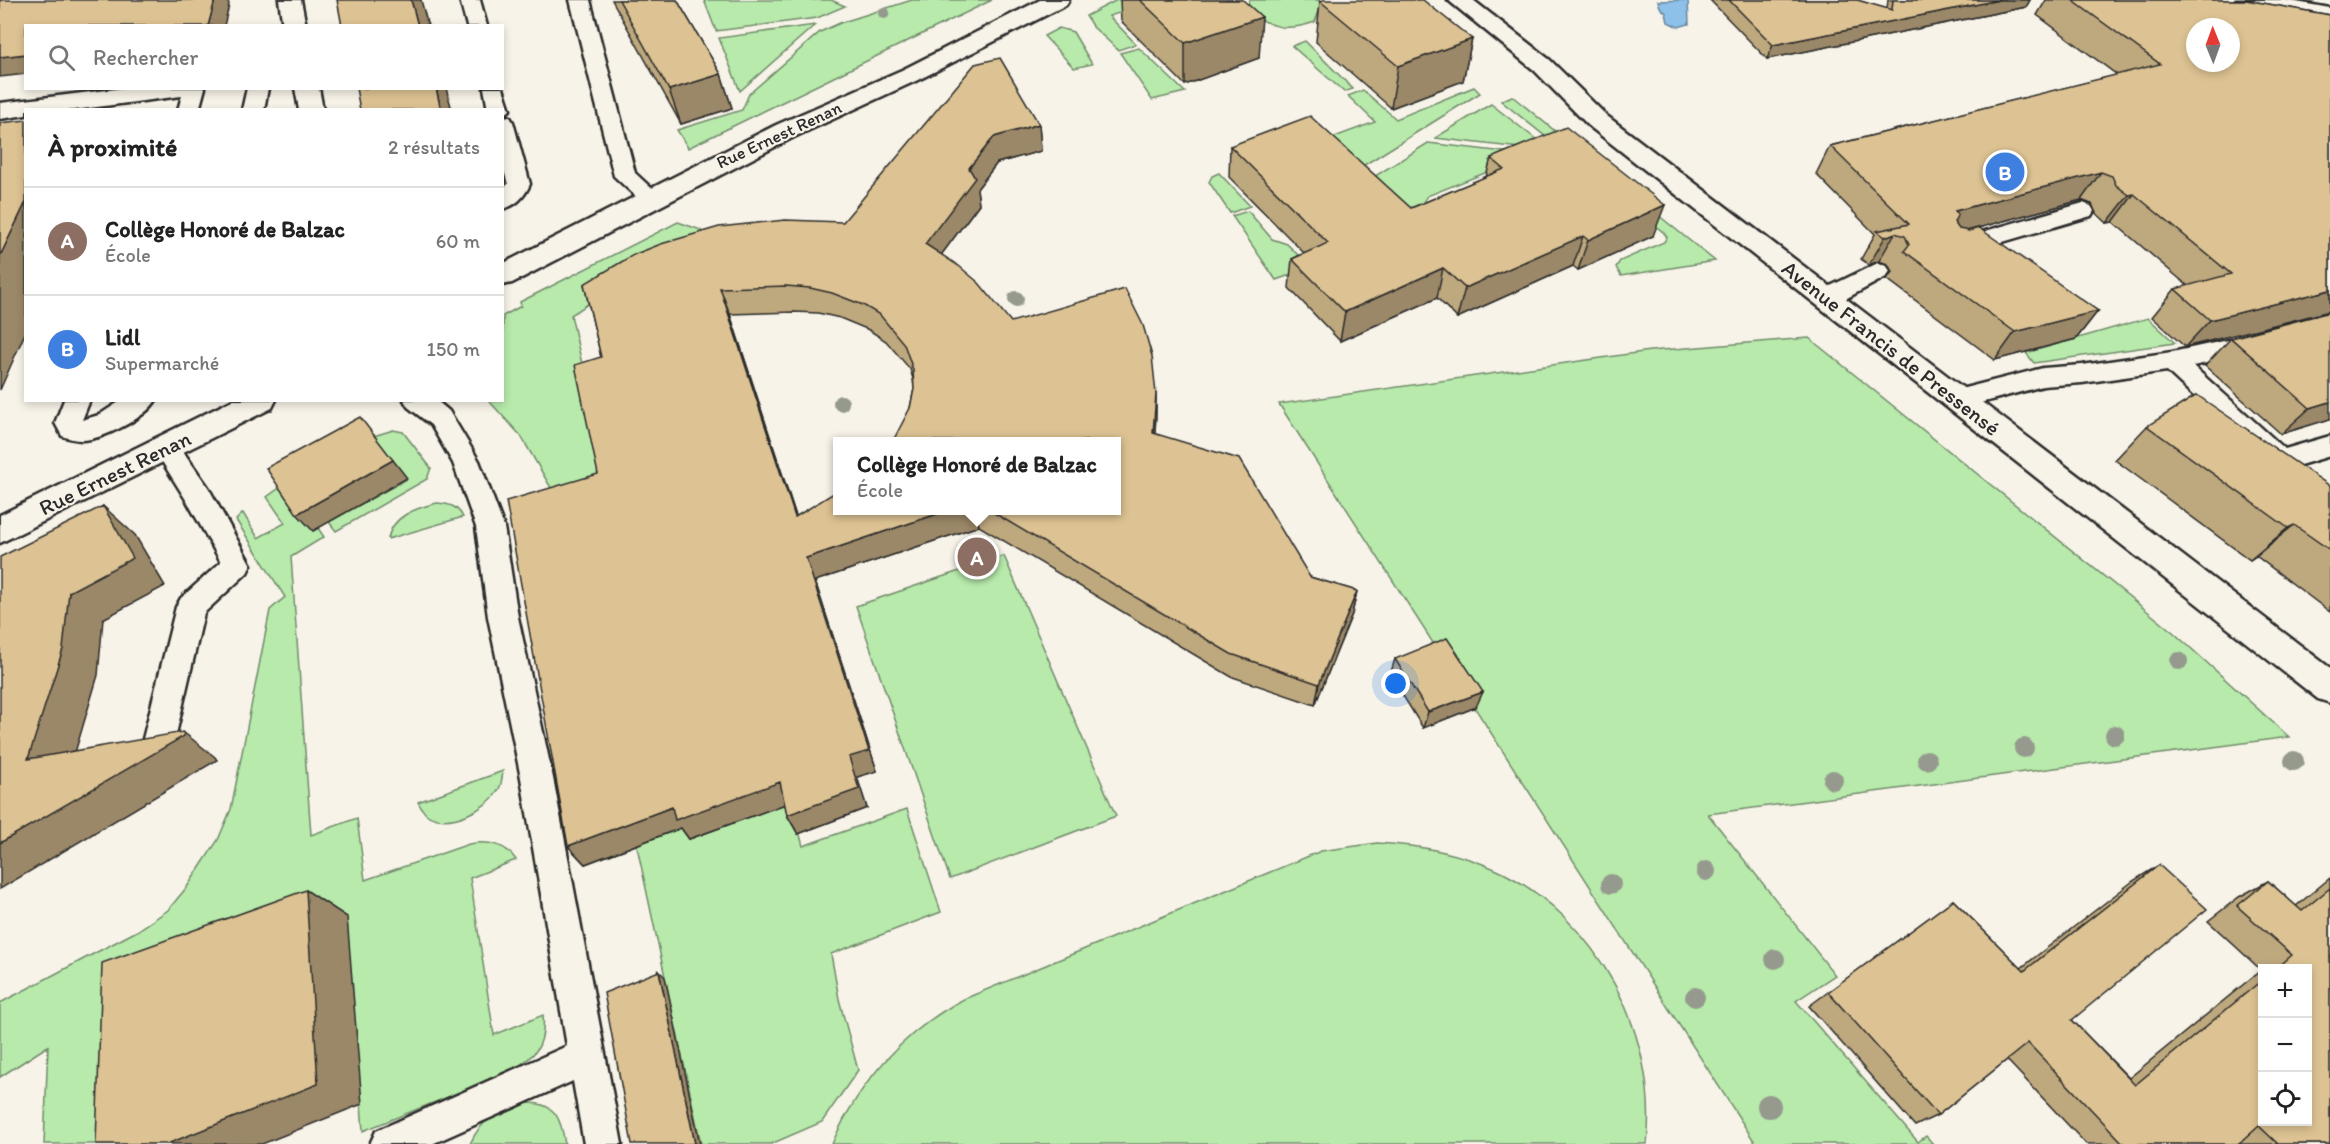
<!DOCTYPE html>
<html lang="fr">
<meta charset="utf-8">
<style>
:root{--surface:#fff;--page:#f2f2f2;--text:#222;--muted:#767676;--line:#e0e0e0;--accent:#1f6fb2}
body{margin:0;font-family:Itim,sans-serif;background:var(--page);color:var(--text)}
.controls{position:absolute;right:18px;bottom:18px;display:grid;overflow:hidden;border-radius:0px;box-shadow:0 3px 9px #0003}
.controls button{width:54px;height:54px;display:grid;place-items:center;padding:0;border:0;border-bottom:2px solid var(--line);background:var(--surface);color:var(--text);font:30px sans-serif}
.compass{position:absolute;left:2186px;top:18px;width:54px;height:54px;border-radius:50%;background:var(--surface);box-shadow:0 3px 9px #0003;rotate:359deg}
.you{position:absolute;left:1396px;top:684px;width:21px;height:21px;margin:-15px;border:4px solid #fff;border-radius:50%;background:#1a73e8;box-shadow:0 0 0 9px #1a73e833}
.badge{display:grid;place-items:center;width:39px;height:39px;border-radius:50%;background:var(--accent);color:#fff;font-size:20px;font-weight:700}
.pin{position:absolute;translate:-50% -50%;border:3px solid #fff;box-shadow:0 2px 6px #0006}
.popup{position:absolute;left:833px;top:437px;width:288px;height:78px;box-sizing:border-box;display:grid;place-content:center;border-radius:0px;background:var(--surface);filter:drop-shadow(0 2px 4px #0005);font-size:20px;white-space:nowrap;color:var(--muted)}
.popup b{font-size:22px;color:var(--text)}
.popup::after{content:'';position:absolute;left:50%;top:100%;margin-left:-12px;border:12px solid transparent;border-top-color:var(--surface)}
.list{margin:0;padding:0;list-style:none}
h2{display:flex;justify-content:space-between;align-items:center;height:78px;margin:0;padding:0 24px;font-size:26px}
h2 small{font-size:20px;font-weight:400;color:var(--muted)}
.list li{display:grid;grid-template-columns:39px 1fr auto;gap:18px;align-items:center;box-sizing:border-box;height:108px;padding:0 24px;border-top:2px solid var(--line)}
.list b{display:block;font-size:22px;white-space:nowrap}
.list p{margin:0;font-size:20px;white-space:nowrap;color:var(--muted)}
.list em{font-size:20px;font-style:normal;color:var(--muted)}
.icon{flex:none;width:33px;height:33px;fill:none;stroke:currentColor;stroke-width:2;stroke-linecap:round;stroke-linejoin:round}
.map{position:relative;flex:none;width:2330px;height:1144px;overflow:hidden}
.search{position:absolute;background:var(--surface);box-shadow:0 3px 9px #0003;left:24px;top:24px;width:480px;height:66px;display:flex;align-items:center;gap:15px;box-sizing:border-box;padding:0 21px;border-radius:0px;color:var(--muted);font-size:22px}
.panel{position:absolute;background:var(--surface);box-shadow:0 3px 9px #0003;left:24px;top:108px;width:480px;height:294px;border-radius:0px}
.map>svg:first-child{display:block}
.green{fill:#b7eaab;stroke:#718a6b;stroke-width:1.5}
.water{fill:#8dc1ea;stroke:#66859e;stroke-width:1.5}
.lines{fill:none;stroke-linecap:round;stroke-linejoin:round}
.lane-casing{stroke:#2b2b2b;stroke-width:5}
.street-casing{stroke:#2b2b2b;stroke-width:5}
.secondary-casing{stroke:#2b2b2b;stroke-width:5}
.lane{fill:#f7f3e8;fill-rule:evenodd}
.street{fill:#f7f3e8;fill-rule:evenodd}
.secondary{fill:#f7f3e8;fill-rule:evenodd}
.tree{fill:#969a8e}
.wall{fill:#bea87e;stroke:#2b2b2b;stroke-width:1.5;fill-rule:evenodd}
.shaded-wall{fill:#9b8867;stroke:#2b2b2b;stroke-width:1.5}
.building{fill:#ddc393;stroke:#2b2b2b;stroke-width:1.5;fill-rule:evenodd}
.labels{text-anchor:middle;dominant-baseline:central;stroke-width:4.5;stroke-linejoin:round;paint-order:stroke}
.far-street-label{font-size:18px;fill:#2b2b2b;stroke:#f7f3e8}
.street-label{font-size:22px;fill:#2b2b2b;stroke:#f7f3e8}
</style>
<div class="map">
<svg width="2330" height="1144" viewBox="0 0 2330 1144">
<rect width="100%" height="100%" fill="#f7f3e8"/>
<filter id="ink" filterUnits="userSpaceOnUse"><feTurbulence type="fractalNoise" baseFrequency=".0167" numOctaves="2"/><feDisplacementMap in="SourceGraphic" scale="12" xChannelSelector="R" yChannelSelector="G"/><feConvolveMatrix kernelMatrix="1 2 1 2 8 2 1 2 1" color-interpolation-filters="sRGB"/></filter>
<g filter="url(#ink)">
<g class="green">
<path d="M 704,0 L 831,0 L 845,6 L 817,18 L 716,31 Z"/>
<path d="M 912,0 L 992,0 L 688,148 L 677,130 L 742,110 L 749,94 L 820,32 L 840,23 Z"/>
<path d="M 1117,0 L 1162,0 L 1109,16 L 1136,44 L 1118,50 L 1092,26 L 1086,16 Z"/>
<path d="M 1250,0 L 1319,0 L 1320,8 L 1315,22 C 1286,32 1269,28 1246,9 Z"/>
<path d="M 815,25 L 740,91 L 719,38 Z"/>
<path d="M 1059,28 L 1073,32 L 1092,64 L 1074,68 L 1044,36 Z"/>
<path d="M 1305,41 L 1353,89 L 1344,92 L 1292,46 Z"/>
<path d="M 1139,48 L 1185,92 L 1152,100 L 1120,53 Z"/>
<path d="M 1474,87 L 1480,93 L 1353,172 L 1321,142 L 1375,122 L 1348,96 L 1363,90 L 1396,119 Z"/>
<path d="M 1512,96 L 1615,180 L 1605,184 L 1501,101 Z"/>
<path d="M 1491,104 L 1546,147 L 1537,150 L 1435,138 Z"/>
<path d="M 1428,143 L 1530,155 L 1427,196 L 1414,215 L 1364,183 Z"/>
<path d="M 1219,173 L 1250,206 L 1230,213 L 1209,182 L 1212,176 Z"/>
<path d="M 1632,194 L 1715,261 L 1621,276 L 1616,267 L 1620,261 L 1664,242 L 1667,237 L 1664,233 L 1623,198 Z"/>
<path d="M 1248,211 L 1272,239 L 1287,244 L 1307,264 L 1307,269 L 1276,280 L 1232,216 Z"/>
<path d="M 678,222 L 701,230 L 708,251 L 605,293 L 571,315 L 689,839 L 791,802 L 803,846 L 907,809 L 941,912 L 831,954 L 839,999 L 858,1070 L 822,1122 L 771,1144 L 701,1144 L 565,512 L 521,436 L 489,401 L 502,400 L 503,316 L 521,306 L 520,302 Z"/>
<path d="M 2148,318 L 2175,343 L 2034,363 L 2026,353 Z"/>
<path d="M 1809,338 L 2173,632 L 2289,737 L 1708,814 L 1835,975 L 1796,1001 L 1918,1142 L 1926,1136 L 1933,1144 L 1756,1144 L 1279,404 L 1650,351 Z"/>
<path d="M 393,430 L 403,432 L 431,468 L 427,479 L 336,531 L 329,522 L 407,479 L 374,436 Z"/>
<path d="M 282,486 L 313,531 L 318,528 L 324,537 L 291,557 L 311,835 L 357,818 L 365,880 L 469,844 C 488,841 505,843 516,860 L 470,878 L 494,1035 L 543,1015 C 546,1047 535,1056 510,1072 L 363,1131 L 361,1104 L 153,1144 L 44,1144 L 48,1046 L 0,1077 L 0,1003 L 137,931 L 168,910 L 187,887 L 218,840 L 231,809 L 270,610 L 285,597 L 236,520 L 243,513 L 258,538 L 285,523 L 267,497 Z"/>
<path d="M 437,503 C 450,504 457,506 463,517 L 388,539 C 392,516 416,508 437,503 Z"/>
<path d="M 1004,556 L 1116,816 L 950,879 L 856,606 Z"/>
<path d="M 503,771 C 502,777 502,783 499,789 C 489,809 446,830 426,814 C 423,811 420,806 418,802 Z"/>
<path d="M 1377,843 C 1419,845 1458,852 1497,870 C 1598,917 1659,1036 1647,1144 L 832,1144 C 859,1082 904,1031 964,999 L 1321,851 Z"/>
<path d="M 528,1103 C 556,1103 561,1119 565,1144 L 470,1144 C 483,1115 500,1113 528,1103 Z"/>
</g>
<path class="water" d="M 1688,0 L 1689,24 L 1678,27 L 1668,22 L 1666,13 L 1660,7 L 1658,1 Z"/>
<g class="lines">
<g class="lane-casing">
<g id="lane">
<path d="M 460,0 L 480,0 L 487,26 L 467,26 Z"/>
<path d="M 570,0 L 590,0 L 635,173 L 662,198 L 659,203 L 651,205 L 643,203 L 614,176 Z"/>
<path d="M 502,85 L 510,110 L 503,116 L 510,117 L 513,122 L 530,184 C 525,196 516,206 502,209 L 502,190 L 508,184 L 502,164 L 502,110 L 488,110 L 484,88 L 502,88 Z"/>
<path d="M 184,88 L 205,88 L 199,110 L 178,110 Z"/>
<path d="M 247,88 L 268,88 L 264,110 L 242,110 Z"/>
<path d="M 2083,203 L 2091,206 L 2094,211 L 2091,216 L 1955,256 L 1947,254 L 1943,248 L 1947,242 Z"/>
<path d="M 1878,263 L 1886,265 L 1890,271 L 1886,277 L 1836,304 L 1827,306 L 1818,304 L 1815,298 L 1818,292 Z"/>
<path d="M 2330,312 L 2330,330 L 2233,357 L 2193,366 L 2285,449 L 2330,436 L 2330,456 L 2280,471 L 2271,468 L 2167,371 L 2082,383 L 2043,386 L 1958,409 L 1949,406 L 1945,399 L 1949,392 L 2043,368 L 2082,365 L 2172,352 L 2233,339 Z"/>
<path d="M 64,400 L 90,400 L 82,420 L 99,415 L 122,400 L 156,400 C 146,418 100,441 81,440 C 74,440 68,438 62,436 L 55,423 Z"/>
<path d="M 404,400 L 436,400 L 449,411 L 479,461 L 504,527 L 518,617 L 553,778 L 622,1144 L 584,1144 L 573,1081 L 432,1144 L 370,1144 L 376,1131 L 567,1046 L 521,778 L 488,617 L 476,527 L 453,463 L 431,425 L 408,407 Z"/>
<path d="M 166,437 L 175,440 L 208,487 L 251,565 L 247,573 L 204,613 L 174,743 L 169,753 L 158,757 L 147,753 L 142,743 L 176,607 L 181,598 L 221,562 L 188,503 L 153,447 L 157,440 Z"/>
</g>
</g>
<g class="street-casing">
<g id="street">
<path d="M 279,0 L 301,0 L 306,26 L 283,26 Z"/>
<path d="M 1040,0 L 1069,0 L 1066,5 L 920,79 L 794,137 L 512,283 L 502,285 L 502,264 L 776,125 L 904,69 Z"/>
<path d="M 124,88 L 201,88 L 198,93 L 189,95 L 74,110 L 26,110 L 26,115 L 0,119 L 0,103 Z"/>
<path d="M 295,88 L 319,88 L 323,110 L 299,110 Z"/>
<path d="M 233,400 L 276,400 L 272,408 L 0,543 L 0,515 Z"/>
</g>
</g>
<g class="secondary-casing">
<g id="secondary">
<path d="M 1448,0 L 1473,0 L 1550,60 L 1607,116 L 2330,668 L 2330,703 L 2318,699 L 1589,126 L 1534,70 Z"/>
<path d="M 2236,0 L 2285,0 L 2330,8 L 2330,22 L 2247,7 L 2239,5 Z"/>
</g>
</g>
<use href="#lane" class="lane"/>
<use href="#street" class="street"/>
<use href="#secondary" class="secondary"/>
</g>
<g class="tree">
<circle cx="884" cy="13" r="6"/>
<circle cx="1016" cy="299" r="8"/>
<circle cx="841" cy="403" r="8"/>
<circle cx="2179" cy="661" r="9"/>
<circle cx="2115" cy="735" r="10"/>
<circle cx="2024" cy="748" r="10"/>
<circle cx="1927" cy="760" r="10"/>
<circle cx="2294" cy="761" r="10"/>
<circle cx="1833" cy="780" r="10"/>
<circle cx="1706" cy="871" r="10"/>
<circle cx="1611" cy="884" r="10"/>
<circle cx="1775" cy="959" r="10"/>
<circle cx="1695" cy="997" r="10"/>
<circle cx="1769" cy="1106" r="12"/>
</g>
<g class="wall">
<path d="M 612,0 L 677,0 L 721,74 L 732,108 L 681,124 Z"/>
<path d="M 1120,0 L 1243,0 L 1259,58 L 1185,85 L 1121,21 Z"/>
<path d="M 1710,0 L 1857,0 L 1887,9 L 1888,0 L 2030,0 L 2026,7 L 1767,59 Z"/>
<path d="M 2046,0 L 2246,0 L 2330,15 L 2330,311 L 2185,347 L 2152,317 L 2175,289 L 2188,286 L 2113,222 L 2107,223 L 2096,213 L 2092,204 L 2081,200 L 1967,231 L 2098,311 L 2076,339 L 1995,360 L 1887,279 L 1892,272 L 1888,264 L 1879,261 L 1869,265 L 1861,259 L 1875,234 L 1816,174 L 1830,146 L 2117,75 L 2037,15 Z"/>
<path d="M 1320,1 L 1472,39 L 1463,81 L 1391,108 L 1316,42 Z"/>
<path d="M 1039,124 L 1041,151 L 997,163 L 977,189 L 979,204 L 941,255 L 1011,322 L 1156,394 L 1155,434 L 1310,577 L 1357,591 L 1352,614 L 1315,705 L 1230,676 L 979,526 L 815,581 L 877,771 L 857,777 L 867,808 L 798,834 L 787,815 L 785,804 L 689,839 L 681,828 L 585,864 L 568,846 L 598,474 L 601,357 L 584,284 L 843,222 ZM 794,312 L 818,313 L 840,318 L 869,330 L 886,341 L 910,369 L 913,379 L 914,389 L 910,408 L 1116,510 L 837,510 L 796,516 L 730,314 Z"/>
<path d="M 1230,146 L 1411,208 L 1486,177 L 1491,158 L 1653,236 L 1578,270 L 1573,266 L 1457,318 L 1437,298 L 1340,341 L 1289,288 L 1292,259 L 1304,253 L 1229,177 Z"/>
<path d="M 2231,338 L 2330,419 L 2281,434 L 2205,366 Z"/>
<path d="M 2147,426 L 2330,486 L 2330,612 L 2256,556 L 2250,560 L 2115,460 Z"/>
<path d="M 1395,659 L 1476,707 L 1423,728 L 1390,675 Z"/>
<path d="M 2159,865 L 2072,1020 L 2129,1078 L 2261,970 L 2208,921 L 2239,897 L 2268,881 L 2296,906 L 2330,878 L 2330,1144 L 2086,1144 L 2007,1060 L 1938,1115 L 1915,1126 L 1809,1006 L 1953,900 L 2021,968 L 2133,881 ZM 2262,969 L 2307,969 L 2262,1122 Z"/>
</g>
<g class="shaded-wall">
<path d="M 215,0 L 228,0 L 229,5 L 224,26 L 208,26 Z"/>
<path d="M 411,0 L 421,0 L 428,26 L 418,26 Z"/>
<path d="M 1999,0 L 2030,0 L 2026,7 L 1767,59 L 1773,45 Z"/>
<path d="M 1262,17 L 1259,58 L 1185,85 L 1185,43 Z"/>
<path d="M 1472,39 L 1463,81 L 1391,108 L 1398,66 Z"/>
<path d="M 26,54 L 26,74 L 0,77 L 0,57 Z"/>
<path d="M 721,74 L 732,108 L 681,124 L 669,90 Z"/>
<path d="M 436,88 L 446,88 L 452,110 L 441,110 Z"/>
<path d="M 1039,124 L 1041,151 L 997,163 L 977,189 L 979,204 L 930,270 L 925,244 L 969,168 L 994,137 Z"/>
<path d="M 2101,172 L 2081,200 L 1937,239 L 1955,211 Z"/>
<path d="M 2134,194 L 2113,222 L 2107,223 L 2129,195 Z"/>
<path d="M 26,202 L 26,331 L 0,390 L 0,256 Z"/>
<path d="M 1665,205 L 1653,236 L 1578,270 L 1588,240 Z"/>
<path d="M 1895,233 L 1879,261 L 1869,265 L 1885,237 Z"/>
<path d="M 1583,236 L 1573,266 L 1457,318 L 1465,288 Z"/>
<path d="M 1443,268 L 1437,298 L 1340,341 L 1345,312 Z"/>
<path d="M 720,288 L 730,314 L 804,541 L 795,517 Z"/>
<path d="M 2330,290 L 2330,311 L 2185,347 L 2210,320 Z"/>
<path d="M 2098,311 L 2076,339 L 1995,360 L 2015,332 Z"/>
<path d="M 1156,394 L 1156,418 L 1153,458 L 1153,433 Z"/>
<path d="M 2330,402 L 2330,419 L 2281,434 L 2310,408 Z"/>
<path d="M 393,460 L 407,478 L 313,531 L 297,514 Z"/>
<path d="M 103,506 L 135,535 L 165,586 L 103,619 L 98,675 L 66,783 L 28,759 L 69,592 Z"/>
<path d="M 949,510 L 976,510 L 979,526 L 815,581 L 877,771 L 857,777 L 867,808 L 798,834 L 787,815 L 849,757 L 806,558 Z"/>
<path d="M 2294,525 L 2256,556 L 2250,560 L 2288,528 Z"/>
<path d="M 1357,591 L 1352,614 L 1315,705 L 1319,684 Z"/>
<path d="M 1483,692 L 1476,707 L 1423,728 L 1428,712 Z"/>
<path d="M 183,732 L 215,757 L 217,760 L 0,889 L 0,843 Z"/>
<path d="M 780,782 L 791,802 L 689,839 L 681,828 L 585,864 L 568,846 L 672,807 Z"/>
<path d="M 306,890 L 347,917 L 362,1104 L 262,1144 L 167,1144 Z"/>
<path d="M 659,971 L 665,977 L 700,1144 L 695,1144 Z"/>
</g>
<g class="building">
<path d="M 0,0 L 215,0 L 208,26 L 26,26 L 26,54 L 0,57 Z"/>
<path d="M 337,0 L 411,0 L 418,26 L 342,26 Z"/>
<path d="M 619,0 L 677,0 L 721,74 L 669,90 Z"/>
<path d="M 1140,0 L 1243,0 L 1262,17 L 1185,43 Z"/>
<path d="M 1322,0 L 1423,0 L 1472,39 L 1398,66 L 1320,1 Z"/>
<path d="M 1729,0 L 1857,0 L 1892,10 L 1893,0 L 1999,0 L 1773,45 Z"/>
<path d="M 2072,0 L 2246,0 L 2330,15 L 2330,290 L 2210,320 L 2175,289 L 2231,274 L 2134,194 L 2129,195 L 2116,185 L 2112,176 L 2101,172 L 1955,211 L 1958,214 L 1954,222 L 1959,229 L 1969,231 L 1979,228 L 2098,311 L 2015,332 L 1904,251 L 1909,245 L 1905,236 L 1895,233 L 1885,237 L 1877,231 L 1909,224 L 1830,146 L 2160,64 ZM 2195,27 L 2231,27 L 2231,63 L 2195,63 Z"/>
<path d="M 1000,58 L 1039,124 L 994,137 L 969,168 L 975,178 L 925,244 L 959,266 L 979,283 L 1011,322 L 1125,289 L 1143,325 L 1152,356 L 1156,394 L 1153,433 L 1239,459 L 1310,577 L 1357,591 L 1319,684 L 1231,654 L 989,510 L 1116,510 L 1116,441 L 893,441 L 910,408 L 914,389 L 913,370 L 904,344 L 880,315 L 863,305 L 832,293 L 810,288 L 786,286 L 720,288 L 795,517 L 837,491 L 837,510 L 949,510 L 806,558 L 869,751 L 849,757 L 859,789 L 787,815 L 780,782 L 675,820 L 672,807 L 568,846 L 506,501 L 598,474 L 575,365 L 601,357 L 584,284 L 633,255 L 661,244 L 719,227 L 785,220 L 843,222 L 975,64 Z"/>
<path d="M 356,88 L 436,88 L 441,110 L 360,110 Z"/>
<path d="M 1310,116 L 1411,208 L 1504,169 L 1491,158 L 1566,127 L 1665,205 L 1588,240 L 1583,236 L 1465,288 L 1443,268 L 1345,312 L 1292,259 L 1328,243 L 1230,146 Z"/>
<path d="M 26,120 L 26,202 L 0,256 L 0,123 Z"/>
<path d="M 2330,312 L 2330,402 L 2310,408 L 2231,338 Z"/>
<path d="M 2197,395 L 2330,486 L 2330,550 L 2294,525 L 2288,528 L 2147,426 Z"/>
<path d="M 360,417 L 393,460 L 297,514 L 266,468 Z"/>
<path d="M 103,506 L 133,558 L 69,592 L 63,649 L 28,759 L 183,732 L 184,736 L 0,843 L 0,557 Z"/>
<path d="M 1447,638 L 1483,692 L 1428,712 L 1395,659 Z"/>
<path d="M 2159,865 L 2207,909 L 2072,1020 L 2135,1085 L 2262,980 L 2262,1122 L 2307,1122 L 2307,969 L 2276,969 L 2292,955 L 2237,906 L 2268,881 L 2302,911 L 2330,888 L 2330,1144 L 2278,1144 L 2259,1126 L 2239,1144 L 2124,1144 L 2028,1043 L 1938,1115 L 1828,992 L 1953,900 L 2024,971 Z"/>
<path d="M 306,890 L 318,1084 L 167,1144 L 96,1144 L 102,963 Z"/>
<path d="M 659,971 L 695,1144 L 632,1144 L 604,993 Z"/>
</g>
</g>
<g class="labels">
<g class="far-street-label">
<text transform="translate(779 135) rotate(-25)">Rue Ernest Renan</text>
</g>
<g class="street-label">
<text transform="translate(1891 348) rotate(38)">Avenue Francis de Pressensé</text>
<text transform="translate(115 473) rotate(-26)">Rue Ernest Renan</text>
</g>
</g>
</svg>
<div class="controls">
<button>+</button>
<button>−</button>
<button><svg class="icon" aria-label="locate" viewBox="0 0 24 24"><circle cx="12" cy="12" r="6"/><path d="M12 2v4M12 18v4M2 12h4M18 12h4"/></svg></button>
</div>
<svg class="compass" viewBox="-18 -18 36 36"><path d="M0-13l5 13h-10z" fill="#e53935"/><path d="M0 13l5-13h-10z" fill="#767676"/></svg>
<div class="you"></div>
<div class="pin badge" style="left:977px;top:557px;background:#8d6e63">A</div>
<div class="popup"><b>Collège Honoré de Balzac</b>École</div>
<div class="pin badge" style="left:2005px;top:172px;background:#3f7fe0">B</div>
<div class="search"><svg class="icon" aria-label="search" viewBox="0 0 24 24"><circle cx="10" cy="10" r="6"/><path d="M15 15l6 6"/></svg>Rechercher</div>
<section class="panel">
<h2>À proximité<small>2 résultats</small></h2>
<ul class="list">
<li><span class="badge" style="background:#8d6e63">A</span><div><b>Collège Honoré de Balzac</b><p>École</p></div><em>60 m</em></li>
<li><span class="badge" style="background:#3f7fe0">B</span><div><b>Lidl</b><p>Supermarché</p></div><em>150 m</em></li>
</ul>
</section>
</div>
